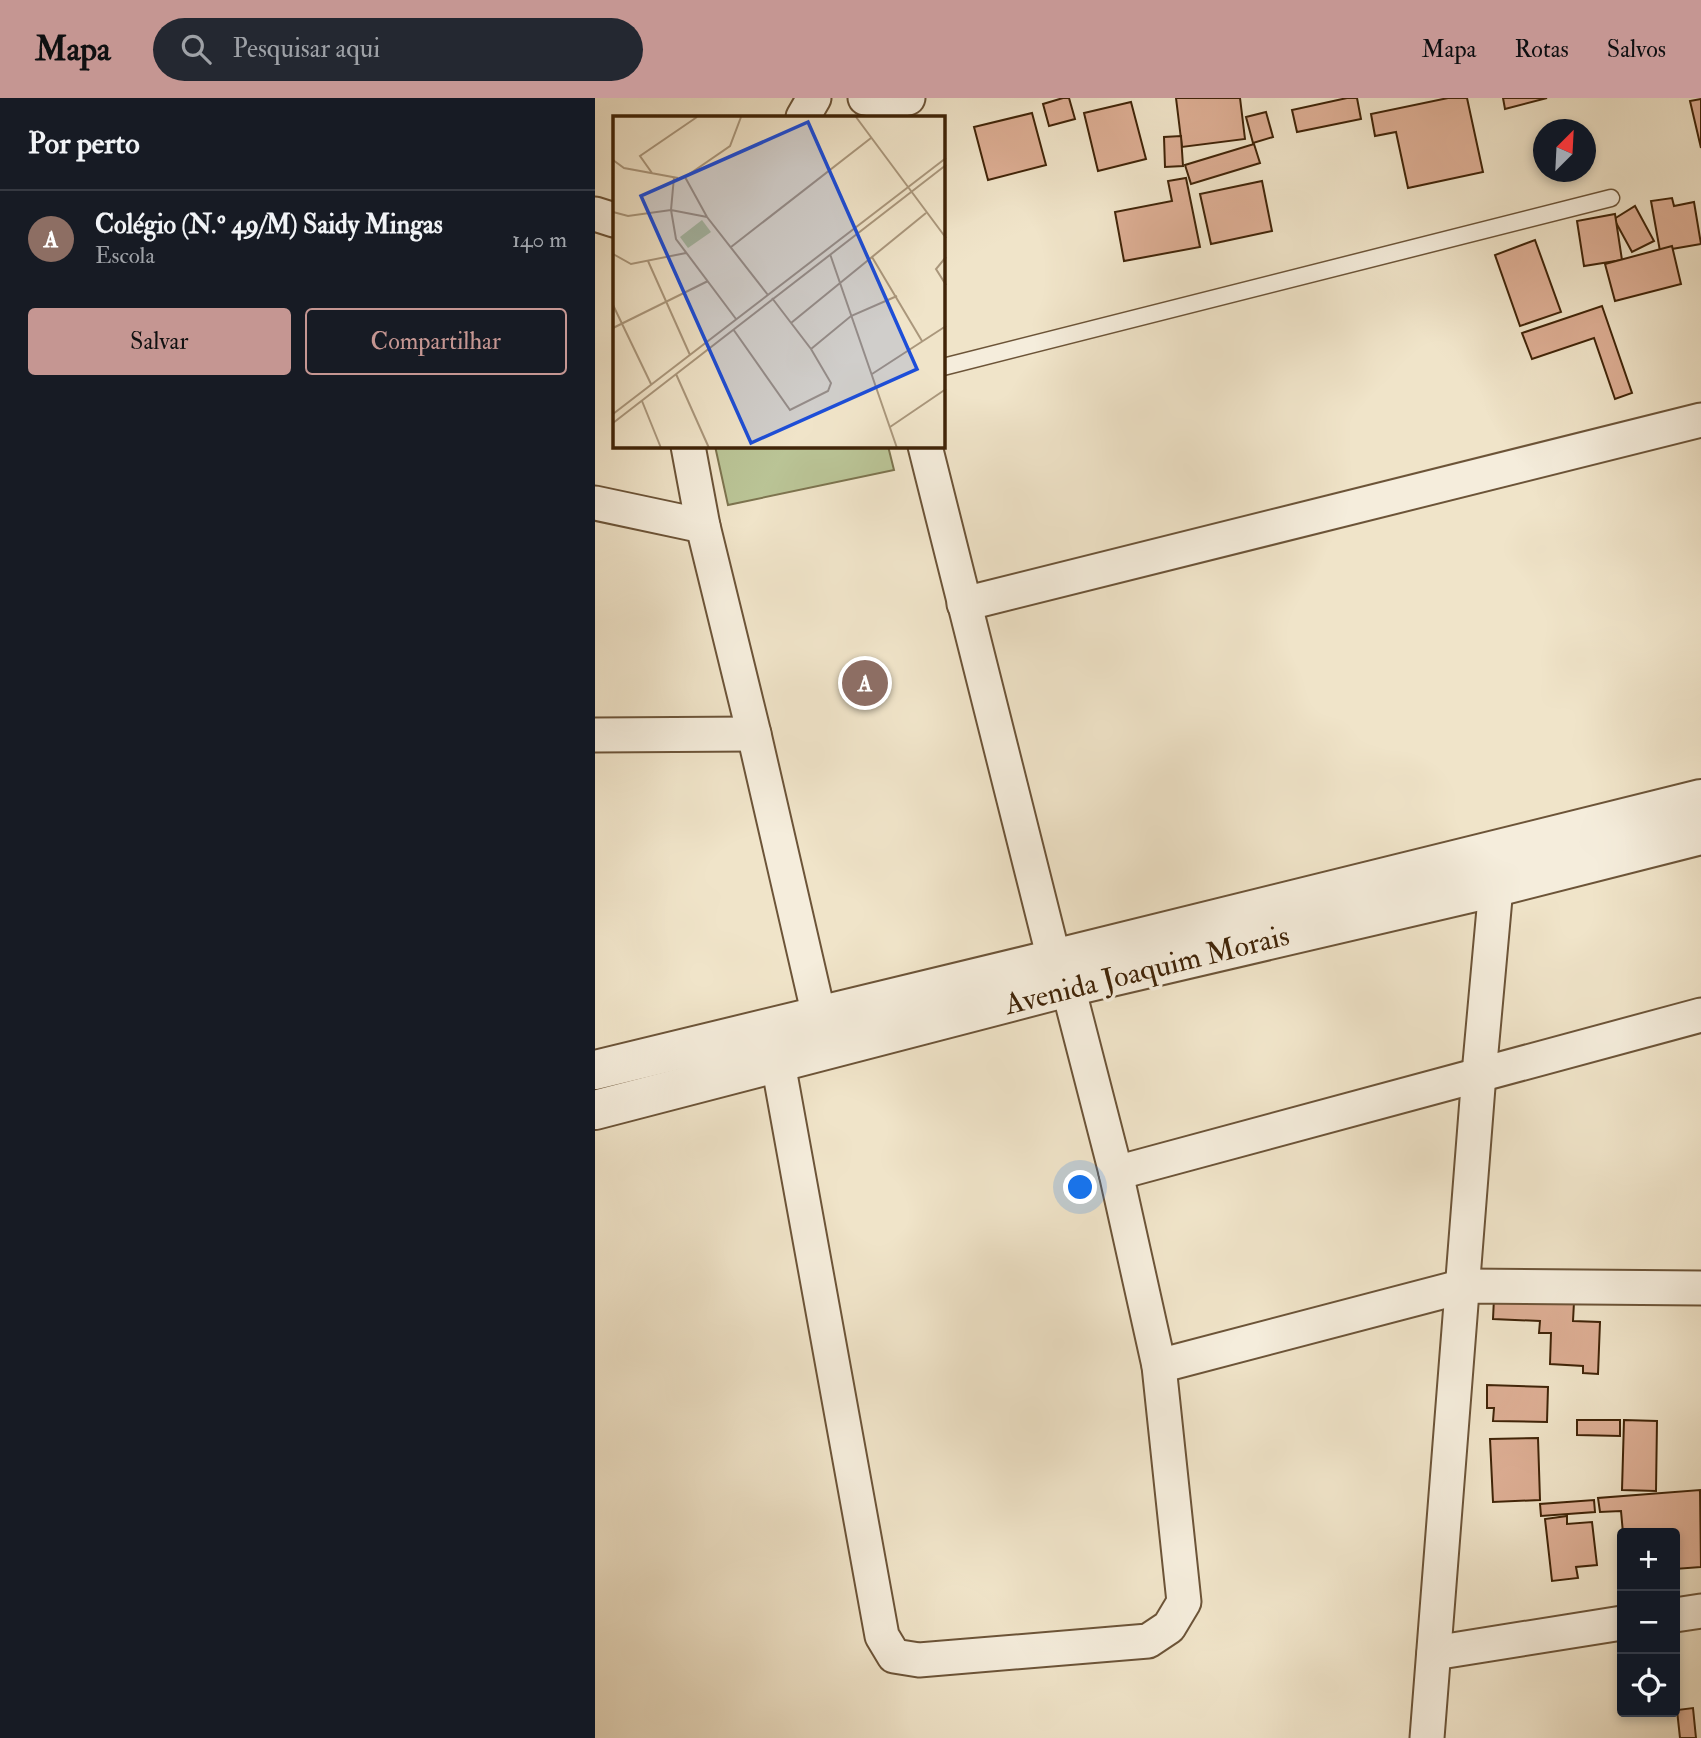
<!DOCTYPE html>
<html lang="pt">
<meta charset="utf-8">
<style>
:root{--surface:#171b24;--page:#242831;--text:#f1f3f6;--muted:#9ea1a6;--line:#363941;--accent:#c59692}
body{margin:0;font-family:"IM FELL Double Pica",serif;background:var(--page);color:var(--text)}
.controls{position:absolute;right:21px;bottom:21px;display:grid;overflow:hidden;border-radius:7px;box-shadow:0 4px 10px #0003}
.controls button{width:63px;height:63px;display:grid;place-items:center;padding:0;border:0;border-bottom:2px solid var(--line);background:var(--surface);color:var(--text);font:35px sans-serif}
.compass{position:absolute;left:938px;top:21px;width:63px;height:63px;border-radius:50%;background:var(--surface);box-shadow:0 4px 10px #0003;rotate:24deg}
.you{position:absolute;left:486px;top:1090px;width:24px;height:24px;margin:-18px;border:5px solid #fff;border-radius:50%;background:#1a73e8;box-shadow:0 0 0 10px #1a73e833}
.badge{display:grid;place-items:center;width:46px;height:46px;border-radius:50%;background:var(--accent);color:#fff;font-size:23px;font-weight:700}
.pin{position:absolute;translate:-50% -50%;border:4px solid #fff;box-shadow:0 2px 7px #0006}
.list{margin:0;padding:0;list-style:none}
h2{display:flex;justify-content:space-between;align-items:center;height:91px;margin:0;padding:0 28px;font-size:30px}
h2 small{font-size:23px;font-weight:400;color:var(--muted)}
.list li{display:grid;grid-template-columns:46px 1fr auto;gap:21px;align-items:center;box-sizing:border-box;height:98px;padding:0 28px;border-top:2px solid var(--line)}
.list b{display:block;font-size:26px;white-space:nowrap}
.list p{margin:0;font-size:23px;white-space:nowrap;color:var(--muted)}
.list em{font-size:23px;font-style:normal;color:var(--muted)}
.actions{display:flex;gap:14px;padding:21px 28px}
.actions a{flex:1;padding:16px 0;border:2px solid var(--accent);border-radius:7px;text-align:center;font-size:24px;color:var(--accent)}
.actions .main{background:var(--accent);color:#111}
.icon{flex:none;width:38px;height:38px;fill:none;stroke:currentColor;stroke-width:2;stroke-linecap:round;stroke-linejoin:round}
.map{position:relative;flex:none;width:1106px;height:1640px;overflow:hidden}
header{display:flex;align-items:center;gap:42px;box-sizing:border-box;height:98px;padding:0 35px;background:var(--accent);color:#111}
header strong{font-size:33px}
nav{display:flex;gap:38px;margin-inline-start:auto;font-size:24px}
.search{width:490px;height:63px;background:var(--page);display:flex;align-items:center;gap:18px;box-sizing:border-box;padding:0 24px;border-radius:38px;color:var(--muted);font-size:26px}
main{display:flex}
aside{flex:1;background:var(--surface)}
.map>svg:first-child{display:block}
.green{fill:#bac496;stroke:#7d744f;stroke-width:2}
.building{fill:#ddae94;stroke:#402408;stroke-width:2}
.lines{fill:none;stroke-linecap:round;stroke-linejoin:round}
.service-casing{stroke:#6c5438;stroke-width:19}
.minor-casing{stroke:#6c5438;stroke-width:37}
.tertiary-casing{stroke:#6c5438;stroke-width:42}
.service{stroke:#f5eddc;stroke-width:16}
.minor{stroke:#f5eddc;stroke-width:33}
.tertiary{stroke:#f5eddc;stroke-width:38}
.labels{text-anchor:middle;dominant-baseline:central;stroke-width:7;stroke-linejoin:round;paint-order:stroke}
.street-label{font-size:30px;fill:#402408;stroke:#f5eddc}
.inset-road{fill:none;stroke:#aa977c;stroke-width:2}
.view{fill:#1d4ed8;fill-opacity:0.15;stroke:#1d4ed8;stroke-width:3.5}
.inset-edge{fill:none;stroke:#402408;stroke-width:3.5}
</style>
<header>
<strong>Mapa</strong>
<div class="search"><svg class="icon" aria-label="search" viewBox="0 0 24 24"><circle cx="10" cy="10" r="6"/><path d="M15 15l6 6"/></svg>Pesquisar aqui</div>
<nav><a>Mapa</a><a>Rotas</a><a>Salvos</a></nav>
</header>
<main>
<aside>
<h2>Por perto<small></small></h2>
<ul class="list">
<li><span class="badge" style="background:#8d6e63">A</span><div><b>Colégio (N.º 49/M) Saidy Mingas</b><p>Escola</p></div><em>140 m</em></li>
</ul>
<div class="actions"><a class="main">Salvar</a><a>Compartilhar</a></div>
</aside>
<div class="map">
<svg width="1106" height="1640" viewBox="0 0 1106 1640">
<rect width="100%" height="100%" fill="#f0e4c9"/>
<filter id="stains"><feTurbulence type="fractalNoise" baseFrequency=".00286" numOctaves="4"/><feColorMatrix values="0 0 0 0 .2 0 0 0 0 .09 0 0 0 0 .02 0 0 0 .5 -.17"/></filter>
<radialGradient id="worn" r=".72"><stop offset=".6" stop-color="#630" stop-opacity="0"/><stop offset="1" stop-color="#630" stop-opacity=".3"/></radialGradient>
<path class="green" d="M 120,348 L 293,348 L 299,372 L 133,407 Z"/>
<g class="building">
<path d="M 468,0 L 474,0 L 480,21 L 454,28 L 448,6 Z"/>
<path d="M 581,0 L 645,0 L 650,41 L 587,49 Z"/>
<path d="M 752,0 L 762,0 L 766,21 L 702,34 L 697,12 Z"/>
<path d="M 853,0 L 872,0 L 888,74 L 813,90 L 801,34 L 780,38 L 776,16 Z"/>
<path d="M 908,0 L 952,0 L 910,11 Z"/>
<path d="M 1106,1 L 1106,50 L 1095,3 Z"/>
<path d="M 536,4 L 551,61 L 503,73 L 489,15 Z"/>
<path d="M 671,14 L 678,39 L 658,45 L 651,19 Z"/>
<path d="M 437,15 L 451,67 L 393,82 L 379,29 Z"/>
<path d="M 586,38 L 588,68 L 570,69 L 569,39 Z"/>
<path d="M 659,46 L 665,65 L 596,86 L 590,67 Z"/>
<path d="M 591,80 L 605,149 L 529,163 L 520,114 L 577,103 L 573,83 Z"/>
<path d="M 667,83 L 677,133 L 616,146 L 605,96 Z"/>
<path d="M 1077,100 L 1079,108 L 1099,104 L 1106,146 L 1065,153 L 1056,103 Z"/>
<path d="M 1040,108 L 1059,143 L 1037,154 L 1019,121 Z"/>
<path d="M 1020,116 L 1027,162 L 989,168 L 982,123 Z"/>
<path d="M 940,142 L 966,214 L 925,228 L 900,157 Z"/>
<path d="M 1077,148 L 1086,186 L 1020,203 L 1010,166 Z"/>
<path d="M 1007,208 L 1037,295 L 1020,301 L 999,240 L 937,261 L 927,235 Z"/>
<path d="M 899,1200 L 979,1204 L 978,1223 L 1005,1224 L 1003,1276 L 988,1275 L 988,1268 L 955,1266 L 956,1235 L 944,1235 L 945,1223 L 898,1221 Z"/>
<path d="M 892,1287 L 953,1289 L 952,1324 L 898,1323 L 899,1310 L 892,1310 Z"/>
<path d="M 982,1322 L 1025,1322 L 1025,1338 L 982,1337 Z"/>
<path d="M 1029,1322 L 1062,1323 L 1061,1393 L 1027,1392 Z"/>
<path d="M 943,1340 L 945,1402 L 898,1404 L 895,1341 Z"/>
<path d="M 1105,1392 L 1106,1469 L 1080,1471 L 1080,1435 L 1028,1435 L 1026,1413 L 1005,1414 L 1003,1400 Z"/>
<path d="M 999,1402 L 1000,1414 L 946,1418 L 945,1406 Z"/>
<path d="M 972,1418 L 972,1426 L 997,1424 L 1002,1467 L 981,1469 L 983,1480 L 957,1483 L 950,1421 Z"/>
<path d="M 1098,1610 L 1101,1640 L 1085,1640 L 1082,1612 Z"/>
</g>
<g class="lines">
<g class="service-casing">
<path id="service" d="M 348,269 L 1016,100"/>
</g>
<g class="minor-casing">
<g id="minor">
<path d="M 270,0 L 293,4 L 313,0"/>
<path d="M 208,19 L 219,0"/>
<path d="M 0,116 L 19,122"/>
<path d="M 93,348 L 108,428 L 159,636 L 224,918"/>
<path d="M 330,348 L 459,861"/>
<path d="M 0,405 L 108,428"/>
<path d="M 369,506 L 1106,322"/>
<path d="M 0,637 L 159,636"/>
<path d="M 183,965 L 287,1538 L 299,1558 L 324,1562 L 553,1543 L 574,1529 L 589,1504 L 564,1268 L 521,1075 L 473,889"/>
<path d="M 521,1075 L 1106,917"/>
<path d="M 564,1268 L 869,1188 L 1106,1190"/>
<path d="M 1080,1517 L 1106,1513"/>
<path d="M 839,1555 L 1027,1525"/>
<path d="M 832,1640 L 884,976 L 901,789"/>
</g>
</g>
<g class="tertiary-casing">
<g id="tertiary">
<path d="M 0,972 L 459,861 L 1106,701"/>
<path d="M 0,1012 L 473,889 L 901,789 L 1106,737"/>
</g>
</g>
<use href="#service" class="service"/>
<use href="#minor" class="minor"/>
<use href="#tertiary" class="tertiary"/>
</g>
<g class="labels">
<g class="street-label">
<text transform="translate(552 872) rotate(-14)">Avenida Joaquim Morais</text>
</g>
</g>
<g transform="translate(18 18)">
<rect width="332" height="332" fill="#f0e4c9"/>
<path d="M 89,104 L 98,116 L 75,132 L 67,121 Z" fill="#bac496"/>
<path class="inset-road" d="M 243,1 L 333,122M 0,44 L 11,52 L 65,62M 39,57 L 27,40 L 84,1M 61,61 L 58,94 L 63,123 L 123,203M 72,61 L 94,101 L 155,179M 72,61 L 117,30 L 128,1M 0,96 L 15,100 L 58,94 L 94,101M 118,131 L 258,22M 0,138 L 18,148 L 73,137M 217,138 L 284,332M 259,141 L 309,225M 333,141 L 323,153 L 333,169M 35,145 L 77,239M 0,189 L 38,268M 178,207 L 313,97M 0,212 L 95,165M 120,213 L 177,294 L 215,275 L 218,267 L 198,233 L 159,182M 198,233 L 238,200 L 284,180M 63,258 L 96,332M 259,258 L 333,210M 29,285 L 48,332M 0,298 L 333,42M 0,307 L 333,49M 277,311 L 333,273"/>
<path class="view" d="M 195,6 L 304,253 L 138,327 L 28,80 Z"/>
<rect width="332" height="332" class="inset-edge"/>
</g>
<rect width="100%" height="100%" filter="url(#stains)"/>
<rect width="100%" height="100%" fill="url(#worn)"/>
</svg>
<div class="controls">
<button>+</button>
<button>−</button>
<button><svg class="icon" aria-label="locate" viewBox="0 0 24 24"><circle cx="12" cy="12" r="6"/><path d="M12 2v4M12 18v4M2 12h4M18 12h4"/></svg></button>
</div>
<svg class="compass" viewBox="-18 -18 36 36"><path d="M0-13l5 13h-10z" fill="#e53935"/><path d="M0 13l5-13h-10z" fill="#9ea1a6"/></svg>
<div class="you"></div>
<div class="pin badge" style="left:270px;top:585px;background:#8d6e63">A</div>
</div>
</main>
